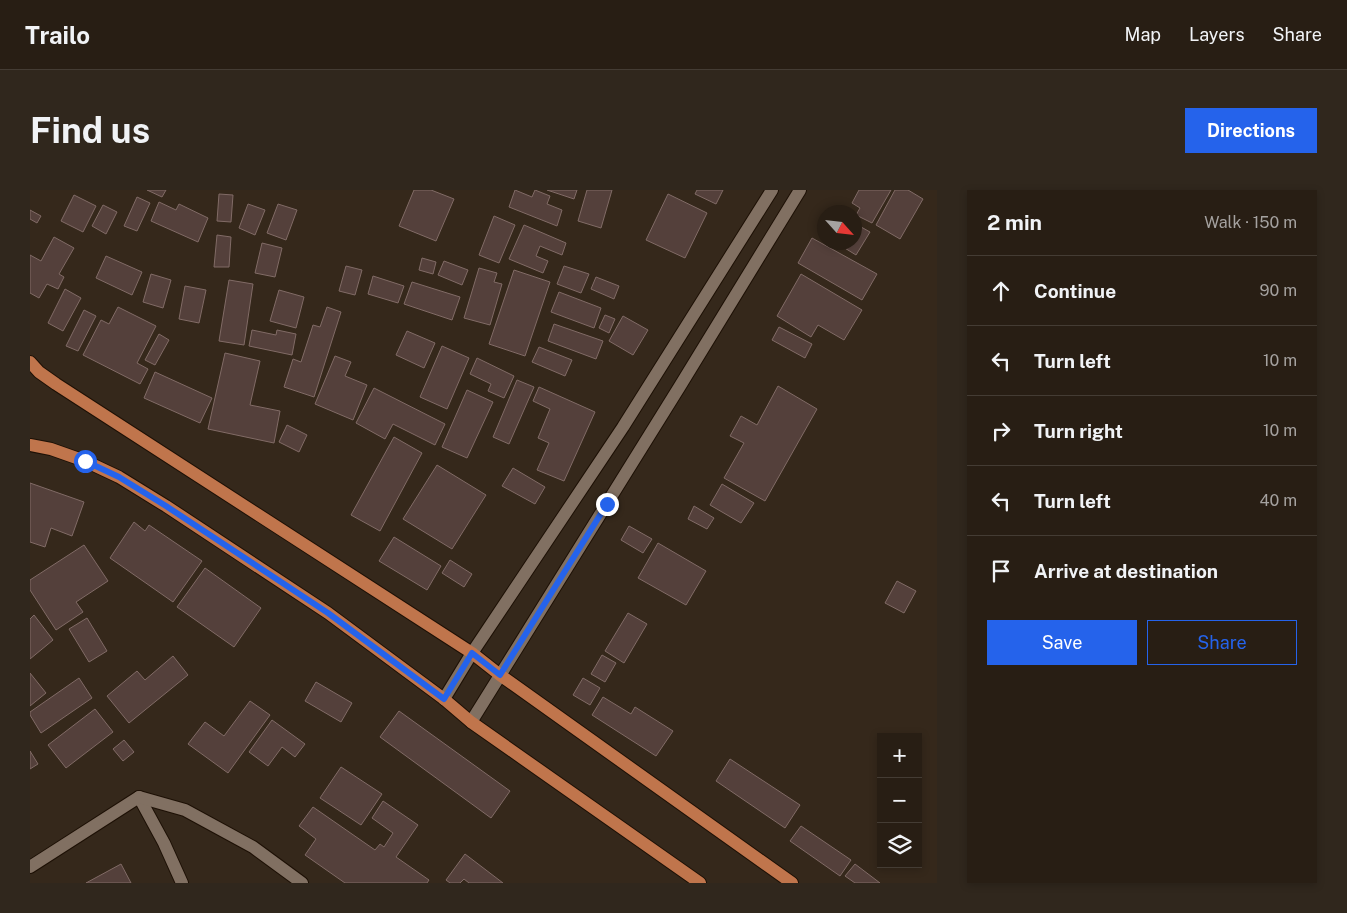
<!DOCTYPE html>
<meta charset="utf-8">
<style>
:root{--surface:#281e14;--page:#30271d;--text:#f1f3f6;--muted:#a5a2a0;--line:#443c34;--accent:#2563eb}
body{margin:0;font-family:"Public Sans",sans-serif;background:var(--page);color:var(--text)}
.controls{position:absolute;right:15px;bottom:15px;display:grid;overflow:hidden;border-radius:0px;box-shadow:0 2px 8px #0003}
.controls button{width:45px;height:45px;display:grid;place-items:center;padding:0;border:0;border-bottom:1px solid var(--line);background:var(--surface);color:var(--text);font:25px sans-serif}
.compass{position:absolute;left:787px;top:15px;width:45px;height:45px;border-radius:50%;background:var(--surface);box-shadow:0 2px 8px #0003;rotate:117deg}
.stop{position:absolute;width:15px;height:15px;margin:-11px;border:4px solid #2563eb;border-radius:50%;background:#fff}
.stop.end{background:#2563eb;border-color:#fff;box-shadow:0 1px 5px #0008}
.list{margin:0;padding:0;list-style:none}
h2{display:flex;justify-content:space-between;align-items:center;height:65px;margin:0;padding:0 20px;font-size:21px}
h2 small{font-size:16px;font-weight:400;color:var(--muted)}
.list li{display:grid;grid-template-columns:32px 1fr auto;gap:15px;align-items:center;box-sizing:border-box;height:70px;padding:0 20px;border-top:1px solid var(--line)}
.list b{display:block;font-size:19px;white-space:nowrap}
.list em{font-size:16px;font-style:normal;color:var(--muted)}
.actions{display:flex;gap:10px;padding:15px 20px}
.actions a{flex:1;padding:11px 0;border:1px solid var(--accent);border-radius:0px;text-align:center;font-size:18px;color:var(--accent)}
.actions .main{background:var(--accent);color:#fff}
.icon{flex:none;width:28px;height:28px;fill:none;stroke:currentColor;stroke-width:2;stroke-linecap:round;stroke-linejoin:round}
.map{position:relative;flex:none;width:907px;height:693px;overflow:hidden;border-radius:0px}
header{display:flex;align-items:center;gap:30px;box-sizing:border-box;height:70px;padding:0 25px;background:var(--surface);border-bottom:1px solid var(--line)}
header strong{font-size:24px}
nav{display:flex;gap:28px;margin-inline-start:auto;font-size:18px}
.intro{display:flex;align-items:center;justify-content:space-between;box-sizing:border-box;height:120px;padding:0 30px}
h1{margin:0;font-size:35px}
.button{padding:12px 22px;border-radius:0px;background:var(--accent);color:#fff;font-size:18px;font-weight:700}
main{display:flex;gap:30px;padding:0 30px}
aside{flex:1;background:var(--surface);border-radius:0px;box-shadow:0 2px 8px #0003}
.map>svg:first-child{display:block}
.building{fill:#54403b;stroke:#816b66}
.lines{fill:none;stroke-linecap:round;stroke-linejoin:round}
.minor-casing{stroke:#1d1005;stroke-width:14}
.major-casing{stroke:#1d1005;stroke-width:14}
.minor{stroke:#817062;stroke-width:12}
.major{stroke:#c0754c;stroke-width:12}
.route{stroke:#2563eb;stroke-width:6}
</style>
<header>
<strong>Trailo</strong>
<nav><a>Map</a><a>Layers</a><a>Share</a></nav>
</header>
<div class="intro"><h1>Find us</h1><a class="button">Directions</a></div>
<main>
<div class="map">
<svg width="907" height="693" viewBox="0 0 907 693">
<rect width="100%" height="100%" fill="#35281b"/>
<g class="building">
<path d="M 117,0 L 136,0 L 132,7 Z"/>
<path d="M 384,0 L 401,0 L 424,9 L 406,51 L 369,36 Z"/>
<path d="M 485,0 L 502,7 L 505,0 L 520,6 L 517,14 L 532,20 L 527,36 L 479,17 Z"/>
<path d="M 517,0 L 547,0 L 544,9 Z"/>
<path d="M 557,0 L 582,0 L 571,38 L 548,31 Z"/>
<path d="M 667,0 L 693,0 L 686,14 L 665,4 Z"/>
<path d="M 829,0 L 861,0 L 842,33 L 826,25 L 830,18 L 822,13 Z"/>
<path d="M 865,0 L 878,0 L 893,9 L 870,49 L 846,35 Z"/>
<path d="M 189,4 L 203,5 L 201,32 L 187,31 Z"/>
<path d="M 638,4 L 677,23 L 655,68 L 616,50 Z"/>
<path d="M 44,5 L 66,16 L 53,42 L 31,31 Z"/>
<path d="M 107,7 L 120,13 L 107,41 L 94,36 Z"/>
<path d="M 129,12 L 146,20 L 149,14 L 178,28 L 168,52 L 121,31 Z"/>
<path d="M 218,14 L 235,20 L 225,45 L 209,38 Z"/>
<path d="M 248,14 L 267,20 L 256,50 L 237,43 Z"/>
<path d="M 73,15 L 87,22 L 76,44 L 62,36 Z"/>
<path d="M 0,20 L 11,26 L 7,33 L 0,29 Z"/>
<path d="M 464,26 L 485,35 L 469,73 L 449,65 Z"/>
<path d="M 824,33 L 840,42 L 826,65 L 805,52 L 824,52 Z"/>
<path d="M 494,35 L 536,53 L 532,65 L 510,56 L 506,66 L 518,71 L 513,83 L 479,69 Z"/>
<path d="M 187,45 L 201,47 L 199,77 L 184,77 Z"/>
<path d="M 24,47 L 44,58 L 29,84 L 34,87 L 28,99 L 17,94 L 9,108 L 0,103 L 0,65 L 11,71 Z"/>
<path d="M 782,48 L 847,84 L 832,110 L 768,73 Z"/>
<path d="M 232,53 L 252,58 L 245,87 L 225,83 Z"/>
<path d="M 76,66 L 112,82 L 102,105 L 66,88 Z"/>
<path d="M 392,68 L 406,72 L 403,84 L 389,80 Z"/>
<path d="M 414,71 L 438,80 L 432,95 L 408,85 Z"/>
<path d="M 316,76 L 332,80 L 325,105 L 309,101 Z"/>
<path d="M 534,76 L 559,84 L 551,103 L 527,94 Z"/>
<path d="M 449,78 L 467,83 L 464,92 L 472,94 L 460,135 L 434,128 Z"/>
<path d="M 484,80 L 520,92 L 495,166 L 459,154 Z"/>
<path d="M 121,84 L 141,90 L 133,118 L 113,112 Z"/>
<path d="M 771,84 L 832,120 L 814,150 L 788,135 L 781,147 L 747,126 Z"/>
<path d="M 343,86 L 374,96 L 368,113 L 338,104 Z"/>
<path d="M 566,87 L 589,96 L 584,109 L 561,99 Z"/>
<path d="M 199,90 L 223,94 L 214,155 L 189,151 Z"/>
<path d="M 382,92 L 430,107 L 422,130 L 374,114 Z"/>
<path d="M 155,96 L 176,100 L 169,133 L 149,129 Z"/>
<path d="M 35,99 L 51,108 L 33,141 L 18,133 Z"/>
<path d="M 249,100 L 274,107 L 266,138 L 240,131 Z"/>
<path d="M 529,102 L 571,118 L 564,138 L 521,122 Z"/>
<path d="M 88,117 L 126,136 L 107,173 L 118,179 L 110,194 L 53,165 L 71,130 L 79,134 Z"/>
<path d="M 297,117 L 311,122 L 284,207 L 254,197 L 263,169 L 271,172 L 283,135 L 290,137 Z"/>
<path d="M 54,120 L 66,126 L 48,161 L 36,156 Z"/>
<path d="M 575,125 L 585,129 L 579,143 L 569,138 Z"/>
<path d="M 593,126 L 618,140 L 603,165 L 579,151 Z"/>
<path d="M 524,134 L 573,151 L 566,169 L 518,151 Z"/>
<path d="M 749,137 L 782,154 L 775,168 L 742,150 Z"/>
<path d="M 222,140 L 246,145 L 247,140 L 266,144 L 262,165 L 219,156 Z"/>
<path d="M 377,141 L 405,153 L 394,178 L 366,165 Z"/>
<path d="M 129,144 L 139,150 L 125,175 L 115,170 Z"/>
<path d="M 412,156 L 439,168 L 417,219 L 390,207 Z"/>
<path d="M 509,157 L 542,170 L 535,186 L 502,172 Z"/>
<path d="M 195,163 L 230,171 L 220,215 L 250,221 L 244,253 L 178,239 Z"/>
<path d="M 305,166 L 321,172 L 315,186 L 337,195 L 323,230 L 285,214 Z"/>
<path d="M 447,168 L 484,186 L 474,208 L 458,201 L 461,194 L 440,184 Z"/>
<path d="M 125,182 L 182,208 L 170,233 L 114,208 Z"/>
<path d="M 487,190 L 504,197 L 479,254 L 463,247 Z"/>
<path d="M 748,196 L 787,219 L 735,311 L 694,288 L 714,253 L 700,246 L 711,226 L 727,235 Z"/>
<path d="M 509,197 L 565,222 L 534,291 L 507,280 L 519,253 L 508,248 L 520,219 L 503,211 Z"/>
<path d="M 344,198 L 415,234 L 405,255 L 363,234 L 355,249 L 326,233 Z"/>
<path d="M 437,200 L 463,212 L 437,268 L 412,257 Z"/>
<path d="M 257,235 L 277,245 L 269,262 L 249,252 Z"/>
<path d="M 364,247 L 392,263 L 350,341 L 321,325 Z"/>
<path d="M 407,275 L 456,305 L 422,359 L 373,329 Z"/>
<path d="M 483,278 L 515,297 L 505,314 L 472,296 Z"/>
<path d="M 0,293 L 54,312 L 42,346 L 21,338 L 15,357 L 0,352 Z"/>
<path d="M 692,294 L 724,313 L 711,333 L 680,315 Z"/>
<path d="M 664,316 L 684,328 L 677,339 L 658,329 Z"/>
<path d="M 104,332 L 115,341 L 119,335 L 172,371 L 143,412 L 80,368 Z"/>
<path d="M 599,336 L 622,349 L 613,363 L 591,350 Z"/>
<path d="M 364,347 L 411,376 L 397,400 L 349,371 Z"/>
<path d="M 628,353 L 676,381 L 656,415 L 608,388 Z"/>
<path d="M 54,355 L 78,391 L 46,412 L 53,422 L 26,440 L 0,400 L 0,390 Z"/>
<path d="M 420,370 L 442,384 L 434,397 L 412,383 Z"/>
<path d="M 175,378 L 231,418 L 204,457 L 147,417 Z"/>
<path d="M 867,391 L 886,401 L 874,423 L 855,413 Z"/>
<path d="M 598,423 L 617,434 L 594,473 L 575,461 Z"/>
<path d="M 4,425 L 23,450 L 0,469 L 0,429 Z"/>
<path d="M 57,428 L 77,461 L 59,472 L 39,439 Z"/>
<path d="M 572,465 L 586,473 L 575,492 L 561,484 Z"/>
<path d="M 143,466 L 158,485 L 99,533 L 77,506 L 107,481 L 115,490 Z"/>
<path d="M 0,483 L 16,503 L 0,516 Z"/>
<path d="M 49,488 L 62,508 L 11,543 L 0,525 L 0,522 Z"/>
<path d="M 553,488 L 570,498 L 560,515 L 543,505 Z"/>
<path d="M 286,492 L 322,513 L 311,532 L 275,511 Z"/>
<path d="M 573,507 L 601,524 L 605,517 L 643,541 L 626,566 L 562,525 Z"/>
<path d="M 220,511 L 240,525 L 198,583 L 158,554 L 175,532 L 194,546 Z"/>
<path d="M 65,519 L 83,542 L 36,578 L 18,555 Z"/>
<path d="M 369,521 L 480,601 L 461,628 L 350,547 Z"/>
<path d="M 242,530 L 275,554 L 265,567 L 252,557 L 238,576 L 219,562 Z"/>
<path d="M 94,550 L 104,562 L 93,571 L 83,559 Z"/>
<path d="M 0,561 L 8,574 L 0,579 Z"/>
<path d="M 700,569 L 770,615 L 755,638 L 686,591 Z"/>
<path d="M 311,577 L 352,604 L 331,635 L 290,608 Z"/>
<path d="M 353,611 L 388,635 L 366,667 L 399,690 L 397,693 L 315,693 L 275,665 L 286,649 L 269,636 L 283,617 L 345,660 L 350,654 L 354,657 L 363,643 L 342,628 Z"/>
<path d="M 771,636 L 821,670 L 810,686 L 760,651 Z"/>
<path d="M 435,664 L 473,693 L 439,693 L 434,689 L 430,693 L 420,693 L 416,690 Z"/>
<path d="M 91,674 L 101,693 L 56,693 Z"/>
<path d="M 825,674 L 850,693 L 825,693 L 815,686 Z"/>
</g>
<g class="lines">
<g class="minor-casing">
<g id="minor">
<path d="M 414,509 L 442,463 L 593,237 L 742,0"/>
<path d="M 441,532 L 650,196 L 770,0"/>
<path d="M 109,607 L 134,653 L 152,693"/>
<path d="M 0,677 L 109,607 L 155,620 L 223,657 L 272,693"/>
</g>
</g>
<g class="major-casing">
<g id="major">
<path d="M 0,172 L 9,182 L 26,194 L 442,463 L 470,485 L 762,693"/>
<path d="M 0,255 L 21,259 L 55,271 L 89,287 L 136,316 L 298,423 L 414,509 L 441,532 L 670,693"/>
</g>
</g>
<use href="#minor" class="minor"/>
<use href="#major" class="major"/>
</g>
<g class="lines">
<path class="route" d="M 55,271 L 89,287 L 136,316 L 298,423 L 414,509 L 442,463 L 470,485 L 577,314"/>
</g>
</svg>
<div class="controls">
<button>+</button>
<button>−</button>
<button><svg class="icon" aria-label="layers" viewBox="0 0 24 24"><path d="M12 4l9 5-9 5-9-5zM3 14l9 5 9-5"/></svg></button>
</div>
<svg class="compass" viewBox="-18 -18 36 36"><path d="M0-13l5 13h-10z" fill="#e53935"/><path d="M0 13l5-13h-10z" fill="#a5a2a0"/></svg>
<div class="stop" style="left:55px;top:271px"></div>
<div class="stop end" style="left:577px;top:314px"></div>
</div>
<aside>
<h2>2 min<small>Walk · 150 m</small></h2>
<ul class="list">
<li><svg class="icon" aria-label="ahead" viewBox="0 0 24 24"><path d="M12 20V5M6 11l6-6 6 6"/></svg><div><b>Continue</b></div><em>90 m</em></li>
<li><svg class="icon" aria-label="left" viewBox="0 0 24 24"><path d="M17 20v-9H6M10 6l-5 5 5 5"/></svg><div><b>Turn left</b></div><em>10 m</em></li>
<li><svg class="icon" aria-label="right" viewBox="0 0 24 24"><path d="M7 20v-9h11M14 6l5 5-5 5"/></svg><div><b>Turn right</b></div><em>10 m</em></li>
<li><svg class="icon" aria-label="left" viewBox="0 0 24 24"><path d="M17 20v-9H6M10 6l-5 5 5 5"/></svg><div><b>Turn left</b></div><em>40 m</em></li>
<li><svg class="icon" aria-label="arrive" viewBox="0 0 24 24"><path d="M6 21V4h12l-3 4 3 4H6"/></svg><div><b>Arrive at destination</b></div></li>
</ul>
<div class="actions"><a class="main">Save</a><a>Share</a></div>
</aside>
</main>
